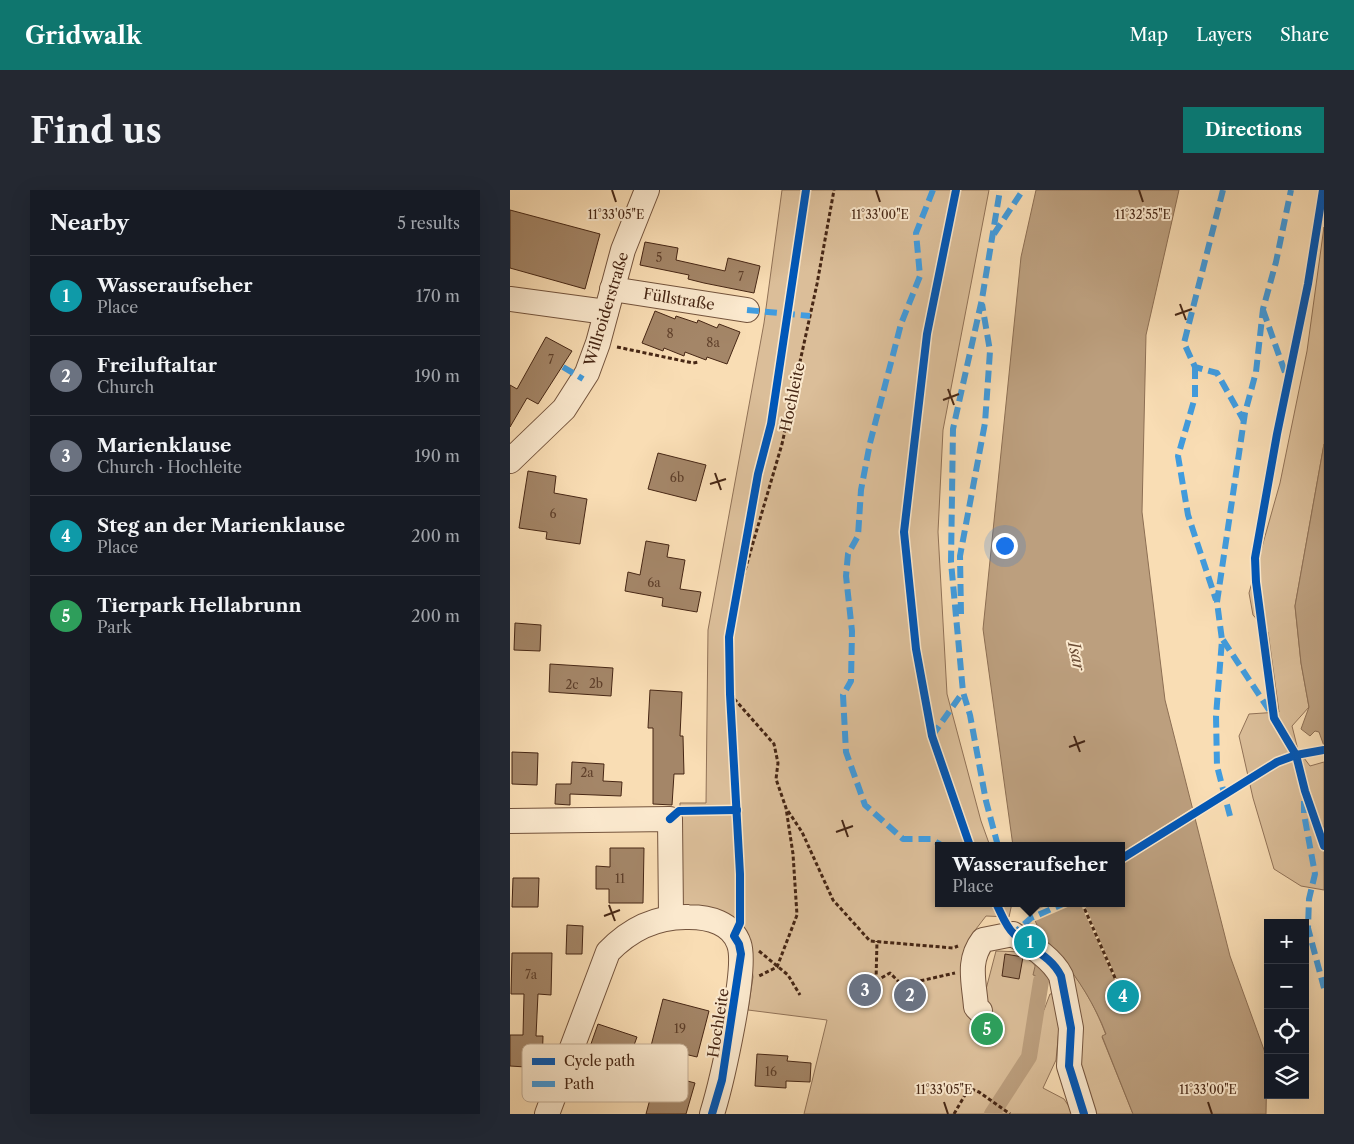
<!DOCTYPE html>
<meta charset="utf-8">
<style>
:root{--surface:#171b24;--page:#242831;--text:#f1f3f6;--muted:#9ea1a6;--line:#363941;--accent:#0f766e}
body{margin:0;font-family:"Libre Caslon Text",serif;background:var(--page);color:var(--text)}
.controls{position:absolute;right:15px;bottom:15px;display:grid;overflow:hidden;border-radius:0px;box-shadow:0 5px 20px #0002}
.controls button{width:45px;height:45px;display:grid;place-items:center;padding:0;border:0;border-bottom:1px solid var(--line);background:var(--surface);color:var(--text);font:25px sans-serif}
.you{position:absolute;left:494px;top:355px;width:18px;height:18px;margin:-12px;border:4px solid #fff;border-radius:50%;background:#1a73e8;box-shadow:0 0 0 8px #1a73e833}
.badge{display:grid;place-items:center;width:32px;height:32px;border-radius:50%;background:var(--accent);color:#fff;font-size:16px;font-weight:700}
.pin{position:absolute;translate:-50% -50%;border:2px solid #fff;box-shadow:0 1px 5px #0006}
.popup{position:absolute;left:425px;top:652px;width:190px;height:65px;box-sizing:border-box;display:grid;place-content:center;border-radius:0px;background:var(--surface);filter:drop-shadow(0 1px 4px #0005);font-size:16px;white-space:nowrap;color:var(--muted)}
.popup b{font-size:19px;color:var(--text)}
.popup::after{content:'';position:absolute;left:50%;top:100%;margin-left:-10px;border:10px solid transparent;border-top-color:var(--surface)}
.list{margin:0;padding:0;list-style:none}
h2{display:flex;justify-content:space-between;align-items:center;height:65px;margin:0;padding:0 20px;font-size:21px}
h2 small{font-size:16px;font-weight:400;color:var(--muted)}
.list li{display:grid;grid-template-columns:32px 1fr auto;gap:15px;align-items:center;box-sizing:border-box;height:80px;padding:0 20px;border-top:1px solid var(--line)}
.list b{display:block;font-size:19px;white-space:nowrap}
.list p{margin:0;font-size:16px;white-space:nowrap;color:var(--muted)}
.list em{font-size:16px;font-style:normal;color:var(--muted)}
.icon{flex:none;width:28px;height:28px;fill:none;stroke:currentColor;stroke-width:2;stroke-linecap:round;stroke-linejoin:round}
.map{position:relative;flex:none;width:814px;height:924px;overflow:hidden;border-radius:0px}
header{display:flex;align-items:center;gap:30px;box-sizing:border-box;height:70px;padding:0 25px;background:var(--accent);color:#fff}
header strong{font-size:24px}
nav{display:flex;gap:28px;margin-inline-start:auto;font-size:18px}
.intro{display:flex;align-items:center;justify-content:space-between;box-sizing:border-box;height:120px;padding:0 30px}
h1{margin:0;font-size:35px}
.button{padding:12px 22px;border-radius:0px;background:var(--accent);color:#fff;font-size:18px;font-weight:700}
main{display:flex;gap:30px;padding:0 30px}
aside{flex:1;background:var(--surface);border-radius:0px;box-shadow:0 5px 20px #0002}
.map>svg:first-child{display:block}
.green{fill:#dbbe99;stroke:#917257}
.water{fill:#bc9f7e;stroke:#8d6f54}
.pier{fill:#f9ddb4}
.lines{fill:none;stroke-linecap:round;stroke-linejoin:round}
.canal{stroke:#bc9f7e;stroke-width:16}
.building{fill:#a48668;stroke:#472715}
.minor-casing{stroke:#74543d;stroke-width:26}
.path{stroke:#472715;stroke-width:3;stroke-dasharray:4 2.5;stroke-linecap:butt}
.minor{stroke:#fbe9ce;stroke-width:24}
.quiet{stroke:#409cdf;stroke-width:6;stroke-dasharray:12 6;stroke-linecap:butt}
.cycleway-casing{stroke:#fbe9ce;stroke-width:11}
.cycleway{stroke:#0057b8;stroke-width:8}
.ticks{fill:none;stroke:#472715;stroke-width:2}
.labels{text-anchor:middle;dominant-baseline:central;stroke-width:4;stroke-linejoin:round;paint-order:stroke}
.number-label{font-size:12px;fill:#5e3f2a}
.street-label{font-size:15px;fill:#472715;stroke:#fbe9ce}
.water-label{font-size:16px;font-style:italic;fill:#6a4b34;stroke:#fbe9ce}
.key{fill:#fbe9ce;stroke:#c5af96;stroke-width:1}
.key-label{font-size:14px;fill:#472715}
.ticks-label{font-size:12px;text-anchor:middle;fill:#472715;stroke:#fbe9ce;stroke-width:4;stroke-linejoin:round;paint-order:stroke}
</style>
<header>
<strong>Gridwalk</strong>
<nav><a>Map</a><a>Layers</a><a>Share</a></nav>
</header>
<div class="intro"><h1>Find us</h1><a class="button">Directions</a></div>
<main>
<aside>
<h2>Nearby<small>5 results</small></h2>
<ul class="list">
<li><span class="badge" style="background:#0f9aa8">1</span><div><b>Wasseraufseher</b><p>Place</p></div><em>170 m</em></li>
<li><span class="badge" style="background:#6b7280">2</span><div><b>Freiluftaltar</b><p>Church</p></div><em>190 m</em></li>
<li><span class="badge" style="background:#6b7280">3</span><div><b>Marienklause</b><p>Church · Hochleite</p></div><em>190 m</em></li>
<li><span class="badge" style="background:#0f9aa8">4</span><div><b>Steg an der Marienklause</b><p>Place</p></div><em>200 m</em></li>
<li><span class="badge" style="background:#2e9e5b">5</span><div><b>Tierpark Hellabrunn</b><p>Park</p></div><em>200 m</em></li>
</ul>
</aside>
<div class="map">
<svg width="814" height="924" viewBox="0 0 814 924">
<rect width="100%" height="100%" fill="#f9ddb4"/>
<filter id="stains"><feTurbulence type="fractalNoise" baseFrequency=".004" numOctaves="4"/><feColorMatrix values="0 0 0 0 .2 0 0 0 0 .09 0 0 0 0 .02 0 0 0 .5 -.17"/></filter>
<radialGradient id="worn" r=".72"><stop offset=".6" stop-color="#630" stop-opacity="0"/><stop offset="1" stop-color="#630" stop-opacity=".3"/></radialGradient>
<g class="green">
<path d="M 272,0 L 479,0 L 433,240 L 428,342 L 437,504 L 471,631 L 480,656 L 429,656 L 429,713 L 502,713 L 499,727 L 476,726 L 466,739 L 455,764 L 469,826 L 486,761 L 514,762 L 535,788 L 534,820 L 540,804 L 547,803 L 551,818 L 546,870 L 533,898 L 554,909 L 564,924 L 294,924 L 317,830 L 238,820 L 243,787 L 239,755 L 169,722 L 170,613 L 196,613 L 198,440 L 254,133 Z"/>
<path d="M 814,37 L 814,254 L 785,416 L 791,473 L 799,517 L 782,536 L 788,560 L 800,576 L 814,572 L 814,700 L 791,696 L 764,679 L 743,608 L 729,546 L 739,524 L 769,522 L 758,442 L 743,425 L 739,403 L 770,293 L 797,161 Z"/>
<path d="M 560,779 C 575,799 587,821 596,845 L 592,847 L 623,924 L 579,924 L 563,873 Z"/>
</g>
<g class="water">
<path d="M 526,0 L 669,0 L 636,145 L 632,322 L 655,510 L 720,766 L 757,868 L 756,924 L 623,924 L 592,846 L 596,844 C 585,815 569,790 549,765 L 542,789 L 523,785 L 532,746 L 517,713 L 611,713 L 611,656 L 503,656 L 473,439 L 511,67 Z"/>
<path d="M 814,254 L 814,556 L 809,542 L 805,541 L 800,546 L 791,539 L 799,517 L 791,473 L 785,416 Z"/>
</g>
<g class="pier">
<path d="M 684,617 L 687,627 L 611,674 L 611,663 Z"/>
<path d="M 543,713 L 567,713 L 523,732 L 519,723 Z"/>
<path d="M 570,713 L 574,713 L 614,807 L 613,808 Z"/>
</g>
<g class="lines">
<path class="canal" d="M 482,924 L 519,867 L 531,791"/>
</g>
<g class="building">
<path d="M 0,20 L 90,44 L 75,99 L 0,78 Z"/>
<path d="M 135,52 L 168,58 L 166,70 L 215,81 L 218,68 L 250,76 L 244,103 L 194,93 L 178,89 L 179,85 L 130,75 Z"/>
<path d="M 145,121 L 165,129 L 166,126 L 187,133 L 188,130 L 207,138 L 209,134 L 230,142 L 217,174 L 197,167 L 196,170 L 175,162 L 174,166 L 154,158 L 153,161 L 132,153 Z"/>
<path d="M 36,147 L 62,161 L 28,214 L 17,208 L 0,237 L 0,195 L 7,199 Z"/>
<path d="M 148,263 L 196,275 L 186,311 L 138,299 Z"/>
<path d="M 18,281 L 46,286 L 44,303 L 77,309 L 70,354 L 36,349 L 37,342 L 9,338 Z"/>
<path d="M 136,351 L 159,355 L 157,367 L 175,370 L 170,399 L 191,402 L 187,422 L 152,416 L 153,408 L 115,401 L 118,382 L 130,385 Z"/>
<path d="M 5,433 L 31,435 L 30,461 L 4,460 Z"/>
<path d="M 40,474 L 103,478 L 101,506 L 39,502 Z"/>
<path d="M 140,500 L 172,502 L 170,546 L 173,546 L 174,584 L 164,584 L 162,615 L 143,614 L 143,538 L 138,538 Z"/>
<path d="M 2,562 L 28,563 L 27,595 L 2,594 Z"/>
<path d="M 62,572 L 94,574 L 93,591 L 112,592 L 111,606 L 60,604 L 60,615 L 45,614 L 46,594 L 61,594 Z"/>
<path d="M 100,658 L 134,658 L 133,713 L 99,713 L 99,699 L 86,699 L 86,676 L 100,677 Z"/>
<path d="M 3,688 L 29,688 L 28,717 L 2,717 Z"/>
<path d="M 57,735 L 73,736 L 72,764 L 56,764 Z"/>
<path d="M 2,763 L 42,763 L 41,805 L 28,804 L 26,846 L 33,846 L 32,878 L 0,876 L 0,845 L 13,845 L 14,804 L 1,804 Z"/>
<path d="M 495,764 L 513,767 L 509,789 L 492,786 Z"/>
<path d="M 362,791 L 367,803 L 348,809 L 344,798 Z"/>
<path d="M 153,809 L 199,821 L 187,867 L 141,856 Z"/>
<path d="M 88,834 L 127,847 L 107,902 L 69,888 Z"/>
<path d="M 247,864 L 278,866 L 277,871 L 301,873 L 300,892 L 276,891 L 276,898 L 245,896 Z"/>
<path d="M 147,883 L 185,893 L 176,924 L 136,924 Z"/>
</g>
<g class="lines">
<g class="minor-casing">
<g id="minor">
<path d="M 102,99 L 237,120"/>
<path d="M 0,109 L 96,122"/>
<path d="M 0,271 L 54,219 L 77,183 L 88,153 L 113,60 L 137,0"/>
<path d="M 0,631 L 160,629 L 161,726"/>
<path d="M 470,821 L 466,817 C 464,791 457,771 473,750 L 503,744 C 520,755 542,768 551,786 L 561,838 L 559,876 L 574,924"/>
<path d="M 37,924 L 98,762 C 120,739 147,726 179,727 C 199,727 222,733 229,754 C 238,779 211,895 202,924"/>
</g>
</g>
<g class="path">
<path d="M 107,157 L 183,173 L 189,172"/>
<path d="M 226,411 L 272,254 L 307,94 L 324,0"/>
<path d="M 220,504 L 264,554 L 268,573 L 266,589 L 276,618 L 283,664 L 287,725 L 267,777 L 249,786"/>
<path d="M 278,621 L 292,642 L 323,710 L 360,751 L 443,758 L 448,756"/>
<path d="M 572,713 L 613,806"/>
<path d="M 249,761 L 278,785 L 290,805"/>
<path d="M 366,791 L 380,783 L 392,795 L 445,783"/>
<path d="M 366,791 L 367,751"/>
<path d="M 392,795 L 399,804"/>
<path d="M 444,924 L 459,898 L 469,902 L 500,924"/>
</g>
<use href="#minor" class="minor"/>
<g class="quiet">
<path d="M 423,0 L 406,43 L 410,86 L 391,134 L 360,253 L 351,300 L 348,346 L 338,364 L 336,386 L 342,441 L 341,491 L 333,505 L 336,562 L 355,615 L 393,649 L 421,649 L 433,656"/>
<path d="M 713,0 L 674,153 L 685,177 L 707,183 L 734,231"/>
<path d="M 484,44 L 513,0"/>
<path d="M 237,120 L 300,126"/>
<path d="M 753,120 L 777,188"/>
<path d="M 53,177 L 73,189"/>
<path d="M 685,177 L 685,207 L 668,266 L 678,325 L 706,410"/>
<path d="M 451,424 L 450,366 L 475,233 L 480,161 L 472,114"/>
<path d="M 713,450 L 761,523"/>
<path d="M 422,546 L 453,502"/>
<path d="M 794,611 L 794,624 L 805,684 L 799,709 L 798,738 L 814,798"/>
<path d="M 720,626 L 707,576 L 706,526 L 712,450 L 707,412 L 735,223 L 746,182 L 753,119 L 766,72 L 781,0"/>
<path d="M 488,656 L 476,611 L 460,525 L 453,502 L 441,372 L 443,239 L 472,109 L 490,0"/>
<path d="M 502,741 L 503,744 L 521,728 L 555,713"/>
</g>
<g class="cycleway-casing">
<g id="cycleway">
<path d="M 446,0 L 417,144 L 394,342 L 406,459 L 422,546 L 460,656"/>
<path d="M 813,0 L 798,94 L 767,244 L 745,368 L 746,392 L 764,528 L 786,565 L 795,601 L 814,656"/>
<path d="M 160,629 L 169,621 L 227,620"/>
<path d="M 611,669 L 767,572 L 786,565 L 814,560"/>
<path d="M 486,713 C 491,723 496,737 504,744 C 518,759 540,764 551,786 L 561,838 L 559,876 L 574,924"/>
<path d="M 202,924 L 212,890 L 231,764 L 229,754 L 224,746 L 230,733 L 230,684 L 220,504 L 219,447 L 248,284 L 261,234 L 296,0"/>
</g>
</g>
<use href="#cycleway" class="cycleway"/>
</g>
<path class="ticks" d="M 102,0 L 106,12M 366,0 L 370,12M 629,0 L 633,12M 670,114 L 676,130M 665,125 L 682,119M 438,199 L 444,215M 433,210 L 449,204M 205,283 L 211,300M 200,294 L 216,289M 564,546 L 570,562M 559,557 L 575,551M 332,630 L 338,647M 326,642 L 343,636M 99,715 L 105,731M 94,726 L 110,720M 434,912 L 438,924M 698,912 L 702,924"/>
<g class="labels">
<g class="number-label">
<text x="149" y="67">5</text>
<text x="231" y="86">7</text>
<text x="160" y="143">8</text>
<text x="203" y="152">8a</text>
<text x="41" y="169">7</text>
<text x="167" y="287">6b</text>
<text x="43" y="323">6</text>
<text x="144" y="392">6a</text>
<text x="86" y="493">2b</text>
<text x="62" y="494">2c</text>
<text x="77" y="582">2a</text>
<text x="110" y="688">11</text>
<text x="21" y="784">7a</text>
<text x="170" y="838">19</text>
<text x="261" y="881">16</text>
</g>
<g class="street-label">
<text transform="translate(169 109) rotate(9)">Füllstraße</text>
<text transform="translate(96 119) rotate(-73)">Willroiderstraße</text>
<text transform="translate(282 207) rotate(-78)">Hochleite</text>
<text transform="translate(208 833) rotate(-81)">Hochleite</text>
</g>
<g class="water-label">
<text transform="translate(567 466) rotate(78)">Isar</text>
</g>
</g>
<rect x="12" y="854" width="166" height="58" rx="8" class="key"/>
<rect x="22" y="868" width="23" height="7" fill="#0057b8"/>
<rect x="22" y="891" width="23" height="6" fill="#409cdf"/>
<g class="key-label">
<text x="54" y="876">Cycle path</text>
<text x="54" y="899">Path</text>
</g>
<g class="ticks-label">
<text x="106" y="29">11°33'05"E</text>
<text x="370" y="29">11°33'00"E</text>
<text x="633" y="29">11°32'55"E</text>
<text x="434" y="904">11°33'05"E</text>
<text x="698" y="904">11°33'00"E</text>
</g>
<rect width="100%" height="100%" filter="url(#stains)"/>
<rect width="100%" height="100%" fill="url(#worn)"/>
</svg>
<div class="controls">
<button>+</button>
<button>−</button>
<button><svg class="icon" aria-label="locate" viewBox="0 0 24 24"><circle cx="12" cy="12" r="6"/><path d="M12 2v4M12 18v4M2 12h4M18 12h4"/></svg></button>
<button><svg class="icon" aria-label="layers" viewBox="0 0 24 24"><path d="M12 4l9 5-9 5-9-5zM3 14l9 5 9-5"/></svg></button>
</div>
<div class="you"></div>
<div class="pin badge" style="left:520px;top:752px;background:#0f9aa8">1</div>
<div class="popup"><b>Wasseraufseher</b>Place</div>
<div class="pin badge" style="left:400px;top:805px;background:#6b7280">2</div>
<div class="pin badge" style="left:355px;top:800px;background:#6b7280">3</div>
<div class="pin badge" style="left:613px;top:806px;background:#0f9aa8">4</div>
<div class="pin badge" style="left:477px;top:839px;background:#2e9e5b">5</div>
</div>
</main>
